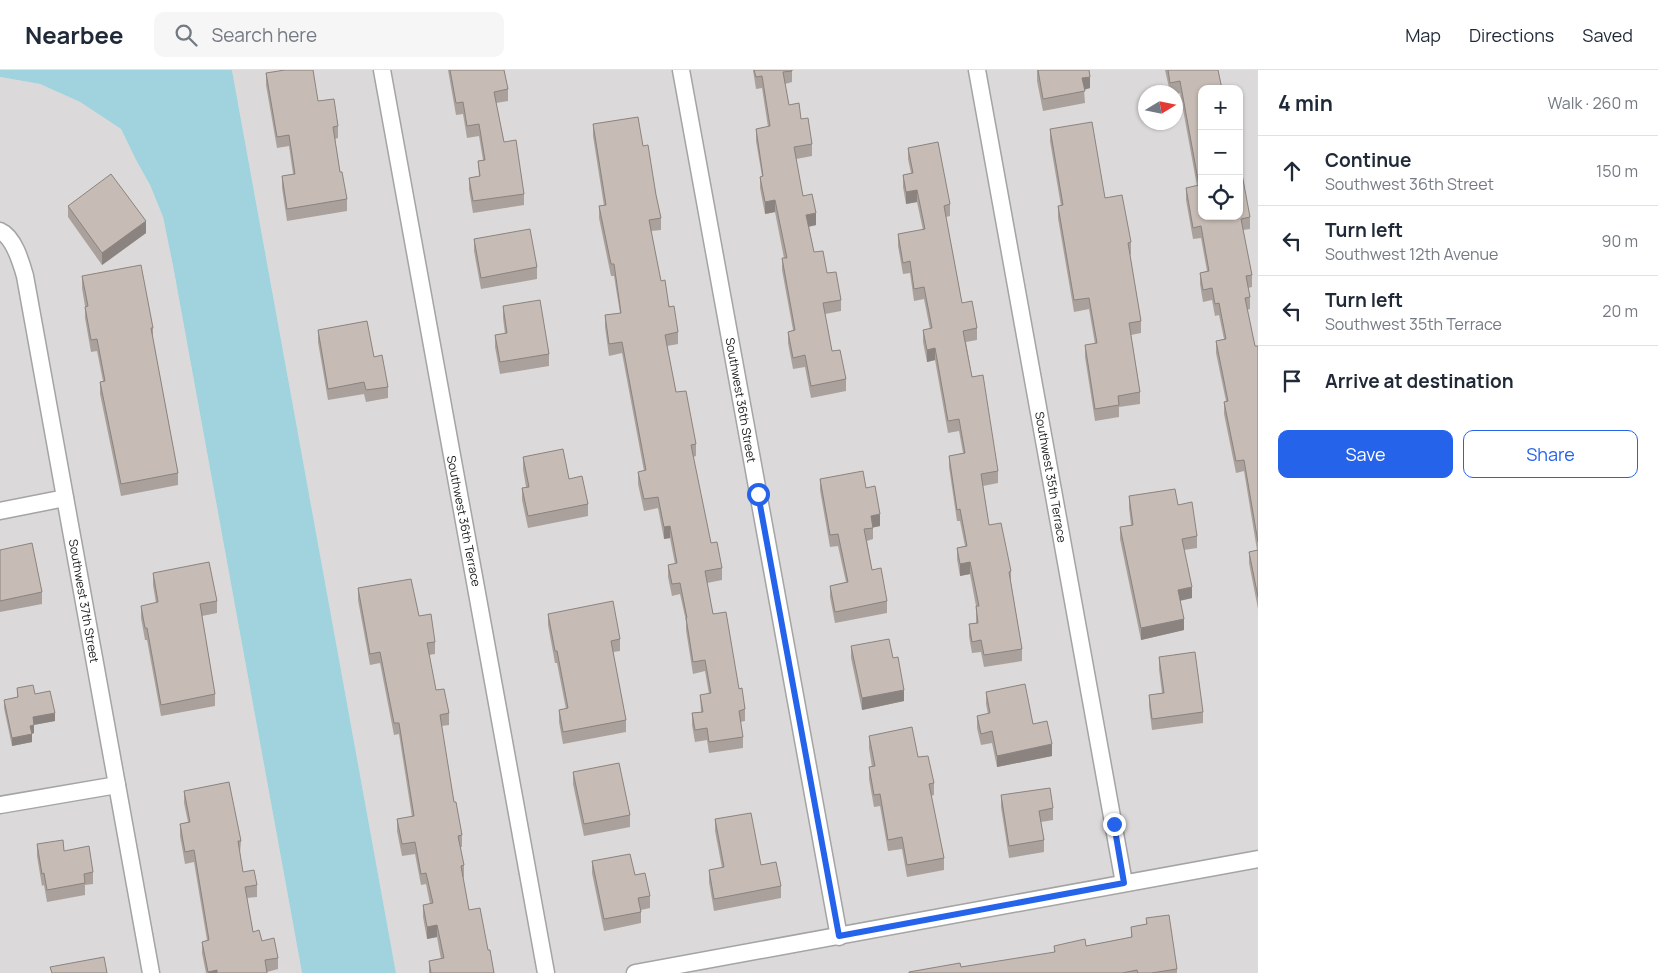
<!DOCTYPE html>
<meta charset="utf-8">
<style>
:root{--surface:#fff;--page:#f6f6f7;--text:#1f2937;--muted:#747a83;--line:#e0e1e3;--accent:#2563eb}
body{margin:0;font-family:Manrope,sans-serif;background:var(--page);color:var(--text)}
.controls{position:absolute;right:15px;top:15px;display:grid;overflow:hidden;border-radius:10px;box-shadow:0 1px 4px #0004}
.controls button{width:45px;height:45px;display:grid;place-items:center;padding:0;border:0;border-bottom:1px solid var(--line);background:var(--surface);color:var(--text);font:25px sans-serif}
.compass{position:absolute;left:1138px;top:15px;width:45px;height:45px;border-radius:50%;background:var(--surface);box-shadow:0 1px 4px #0004;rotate:80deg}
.stop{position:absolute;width:15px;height:15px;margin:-11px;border:4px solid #2563eb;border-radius:50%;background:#fff}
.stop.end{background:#2563eb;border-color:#fff;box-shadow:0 1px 5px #0008}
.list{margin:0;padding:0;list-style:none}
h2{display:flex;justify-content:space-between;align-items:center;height:65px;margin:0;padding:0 20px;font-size:21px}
h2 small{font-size:16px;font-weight:400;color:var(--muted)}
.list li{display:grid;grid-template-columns:32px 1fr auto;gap:15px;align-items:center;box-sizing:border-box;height:70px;padding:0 20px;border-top:1px solid var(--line)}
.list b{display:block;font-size:19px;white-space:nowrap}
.list p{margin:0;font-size:16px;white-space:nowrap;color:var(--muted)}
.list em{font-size:16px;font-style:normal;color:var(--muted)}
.actions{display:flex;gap:10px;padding:15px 20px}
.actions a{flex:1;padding:11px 0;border:1px solid var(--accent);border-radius:10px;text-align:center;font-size:18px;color:var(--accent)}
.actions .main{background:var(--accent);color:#fff}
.icon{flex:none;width:28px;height:28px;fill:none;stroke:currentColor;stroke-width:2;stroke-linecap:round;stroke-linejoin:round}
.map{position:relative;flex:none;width:1258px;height:903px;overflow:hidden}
header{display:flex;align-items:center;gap:30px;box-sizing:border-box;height:70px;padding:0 25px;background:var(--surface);border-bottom:1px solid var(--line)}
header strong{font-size:24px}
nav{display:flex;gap:28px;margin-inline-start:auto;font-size:18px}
.search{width:350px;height:45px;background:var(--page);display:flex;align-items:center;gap:12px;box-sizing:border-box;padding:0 18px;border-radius:10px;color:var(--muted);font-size:19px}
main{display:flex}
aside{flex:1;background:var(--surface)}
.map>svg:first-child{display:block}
.residential{fill:#dbd9d9;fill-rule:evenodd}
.water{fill:#a0d3de}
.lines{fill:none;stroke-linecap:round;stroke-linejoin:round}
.minor-casing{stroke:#a4a4a4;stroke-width:19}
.minor{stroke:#fff;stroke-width:16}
.wall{fill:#aaa19c}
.shaded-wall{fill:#8b837f}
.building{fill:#c6bbb5;stroke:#8b837f}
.route{stroke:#2563eb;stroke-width:6}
.labels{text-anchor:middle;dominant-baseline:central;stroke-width:4;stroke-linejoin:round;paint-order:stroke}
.street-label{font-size:12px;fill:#1d1d1d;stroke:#fff}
</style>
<header>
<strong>Nearbee</strong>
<div class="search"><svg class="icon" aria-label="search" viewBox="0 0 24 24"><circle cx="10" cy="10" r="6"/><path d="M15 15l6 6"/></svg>Search here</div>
<nav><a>Map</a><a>Directions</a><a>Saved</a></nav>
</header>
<main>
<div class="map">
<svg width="1258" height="903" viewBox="0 0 1258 903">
<rect width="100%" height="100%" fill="#eeeae2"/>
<g class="residential">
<path d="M 232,0 L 1258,0 L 1258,903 L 396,903 ZM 1202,19 L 1239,19 L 1239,146 L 1202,146 ZM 1146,22 L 1176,22 L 1176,52 L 1146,52 Z"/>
<path d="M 0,7 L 40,14 L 80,32 L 121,59 L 136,90 L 150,115 L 163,147 L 173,196 L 302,903 L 0,903 Z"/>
</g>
<path class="water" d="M 0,0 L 232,0 L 396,903 L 302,903 L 173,196 L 163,147 L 150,115 L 136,90 L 121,59 L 80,32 L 40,14 L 0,7 Z"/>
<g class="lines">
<g class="minor-casing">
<g id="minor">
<path d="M 382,0 L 546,903"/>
<path d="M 681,0 L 839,867"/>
<path d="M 977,0 L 1124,813"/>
<path d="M 0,161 C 14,167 21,192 25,206 L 151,903"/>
<path d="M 0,441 L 65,428"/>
<path d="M 0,735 L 117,715"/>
<path d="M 635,903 L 1258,789"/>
</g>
</g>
<use href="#minor" class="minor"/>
</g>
<g class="wall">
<path d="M 448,0 L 504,0 L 508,19 L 508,31 L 496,33 L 504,72 L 524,124 L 524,135 L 473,143 L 469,119 L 469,108 L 479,106 L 478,91 L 483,90 L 479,66 L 467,68 L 463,44 L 456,45 Z"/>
<path d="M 753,0 L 792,0 L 792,12 L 785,14 L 789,35 L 801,49 L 812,74 L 812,86 L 796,89 L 803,126 L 816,155 L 809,157 L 814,182 L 827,203 L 841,230 L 841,241 L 825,244 L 832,281 L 846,309 L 846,321 L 811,328 L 805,297 L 793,299 L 788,273 L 788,262 L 793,260 L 782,200 L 782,188 L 784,188 L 775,142 L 765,144 L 760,118 L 760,107 L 762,106 L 756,71 L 756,59 L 768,57 L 762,18 L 756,19 Z"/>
<path d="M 1037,0 L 1090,18 L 1084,20 L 1085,33 L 1043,41 L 1037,11 Z"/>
<path d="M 1165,0 L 1218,0 L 1250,147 L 1250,159 L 1243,160 L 1252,205 L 1252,217 L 1248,218 L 1250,227 L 1250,239 L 1247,240 L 1255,276 L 1258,276 L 1258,539 L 1249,493 L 1249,482 L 1257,480 L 1244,401 L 1236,403 L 1224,344 L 1224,332 L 1226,331 L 1216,283 L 1216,271 L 1224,269 L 1219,245 L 1215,246 L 1212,230 L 1203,232 L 1200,214 L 1200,203 L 1207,201 L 1201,168 L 1193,169 L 1186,130 L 1186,118 L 1197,116 L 1180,23 L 1176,24 L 1176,22 L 1170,22 Z"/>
<path d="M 266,3 L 318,31 L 338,56 L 338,68 L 335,69 L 340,102 L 347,129 L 347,141 L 287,151 L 282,118 L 282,106 L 293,104 L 289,76 L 277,78 L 266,15 Z"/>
<path d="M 593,54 L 643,76 L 656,125 L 661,148 L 661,160 L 651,161 L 661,211 L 678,262 L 678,274 L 667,276 L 676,322 L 696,374 L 696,386 L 693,387 L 711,473 L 722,498 L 722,510 L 707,513 L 713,544 L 745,639 L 745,651 L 740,652 L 743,667 L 743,678 L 709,683 L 707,670 L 695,672 L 692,655 L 692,643 L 701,642 L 700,625 L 709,624 L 705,601 L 693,604 L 686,560 L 686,551 L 680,524 L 672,526 L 668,507 L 668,495 L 675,494 L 670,468 L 664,469 L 658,438 L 644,441 L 638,414 L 638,402 L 644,401 L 622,283 L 609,286 L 605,257 L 605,245 L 620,243 L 614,206 L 611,206 L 599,148 L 599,136 L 604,136 L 593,66 Z"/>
<path d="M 1050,59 L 1105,128 L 1131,172 L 1131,184 L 1130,185 L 1141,251 L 1141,263 L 1131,265 L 1140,322 L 1140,334 L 1119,337 L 1119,347 L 1095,351 L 1085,287 L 1085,275 L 1095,274 L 1089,239 L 1074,242 L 1058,148 L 1058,136 L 1061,136 L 1050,71 Z"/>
<path d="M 908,78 L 950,134 L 950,146 L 946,147 L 962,233 L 977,258 L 977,270 L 966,272 L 972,307 L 998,401 L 998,413 L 983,416 L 989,455 L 1011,501 L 1011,513 L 1022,579 L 1022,591 L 984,597 L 981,582 L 972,583 L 969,566 L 969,554 L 976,553 L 976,536 L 970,504 L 960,506 L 957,489 L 957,478 L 965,476 L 960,451 L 957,451 L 949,397 L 949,386 L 963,383 L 959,361 L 948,363 L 935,290 L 927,292 L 923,272 L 923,260 L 930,259 L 924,229 L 914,231 L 910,203 L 903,204 L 898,176 L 898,164 L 923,160 L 917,132 L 906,134 L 903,117 L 903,105 L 911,103 L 908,89 Z"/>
<path d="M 68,136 L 146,163 L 102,195 L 68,147 Z"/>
<path d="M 474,169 L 537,197 L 537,209 L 481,219 L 474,181 Z"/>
<path d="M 82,206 L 153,258 L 153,270 L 178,403 L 178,415 L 121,426 L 100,324 L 100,312 L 103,311 L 97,281 L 91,282 L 85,248 L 85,236 L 82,218 Z"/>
<path d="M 503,236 L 549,284 L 549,296 L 500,304 L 495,277 L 495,265 L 505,264 L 503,248 Z"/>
<path d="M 318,260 L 374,287 L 388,317 L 388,328 L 366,332 L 364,324 L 328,330 L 318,272 Z"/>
<path d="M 523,387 L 569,409 L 588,434 L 588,446 L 528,458 L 522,430 L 522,418 L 526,417 L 523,399 Z"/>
<path d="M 820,409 L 866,418 L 880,456 L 873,457 L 873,469 L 867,471 L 872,500 L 887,531 L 887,543 L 835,553 L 830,527 L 830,516 L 846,512 L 838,476 L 830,477 L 820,420 Z"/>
<path d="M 1129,426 L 1178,435 L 1197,466 L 1197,478 L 1184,480 L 1192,528 L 1180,531 L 1184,560 L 1141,570 L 1120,469 L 1120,457 L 1131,455 L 1129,438 Z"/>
<path d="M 0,480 L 42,522 L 42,534 L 0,542 Z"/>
<path d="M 153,503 L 217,531 L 217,543 L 202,546 L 215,624 L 215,636 L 161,646 L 147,570 L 145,570 L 141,548 L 141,536 L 156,533 L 153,515 Z"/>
<path d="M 358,518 L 419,546 L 435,572 L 435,584 L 429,585 L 436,620 L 449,643 L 449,655 L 441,656 L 454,732 L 462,765 L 462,777 L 460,777 L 464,795 L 464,807 L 463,807 L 469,840 L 488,880 L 494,903 L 429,903 L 429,891 L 441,889 L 437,867 L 427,869 L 423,847 L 423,835 L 430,834 L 426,814 L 421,815 L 415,784 L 402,786 L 397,761 L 397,749 L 412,747 L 399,664 L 394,665 L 380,593 L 370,595 L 358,530 Z"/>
<path d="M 548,544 L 620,569 L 620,581 L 613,582 L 626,650 L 626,662 L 563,674 L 559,652 L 559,640 L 566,639 L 557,593 L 555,593 L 548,555 Z"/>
<path d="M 851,576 L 893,588 L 904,631 L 862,640 L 851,588 Z"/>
<path d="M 1159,587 L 1203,642 L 1203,653 L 1152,660 L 1149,636 L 1149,625 L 1162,623 L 1159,599 Z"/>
<path d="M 17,618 L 35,624 L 55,651 L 34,655 L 34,663 L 32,664 L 32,672 L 12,676 L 4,638 L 4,630 L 17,627 Z"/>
<path d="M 986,622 L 1033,654 L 1052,686 L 997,697 L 992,673 L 981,675 L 977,658 L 977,646 L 988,644 L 986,634 Z"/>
<path d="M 869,666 L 918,687 L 934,713 L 934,725 L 931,726 L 944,788 L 944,800 L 907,807 L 902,779 L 888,781 L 880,736 L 874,737 L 869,709 L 869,697 L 872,697 L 869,678 Z"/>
<path d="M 573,702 L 630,745 L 630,757 L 584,766 L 573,714 Z"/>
<path d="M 184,721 L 241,771 L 240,783 L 243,802 L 257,815 L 257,827 L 247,828 L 253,862 L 278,888 L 278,899 L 267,902 L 267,903 L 206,903 L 202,883 L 202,872 L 207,870 L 194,792 L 185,794 L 180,766 L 180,754 L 188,752 L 184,733 Z"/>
<path d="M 1001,725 L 1053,738 L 1053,750 L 1041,752 L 1044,770 L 1044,782 L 1009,788 L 1001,737 Z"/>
<path d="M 715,749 L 761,795 L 781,816 L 781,828 L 714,841 L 709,812 L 709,800 L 722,798 L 715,761 Z"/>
<path d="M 37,774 L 64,781 L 93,802 L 93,814 L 85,815 L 85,825 L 47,832 L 44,815 L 42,816 L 37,786 Z"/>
<path d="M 592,791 L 635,805 L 650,826 L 650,838 L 641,840 L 641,853 L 604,861 L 592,803 Z"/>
<path d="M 1146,848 L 1177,899 L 1177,903 L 909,903 L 961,897 L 1054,883 L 1054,876 L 1086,876 L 1131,867 L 1131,857 L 1146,854 Z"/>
</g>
<g class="shaded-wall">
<path d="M 1090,7 L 1090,18 L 1082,20 L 1082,8 Z"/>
<path d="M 917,120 L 917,132 L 906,134 L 906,122 Z"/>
<path d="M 775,130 L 775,142 L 765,144 L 765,132 Z"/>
<path d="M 816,143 L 816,155 L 806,157 L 806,145 Z"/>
<path d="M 146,151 L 146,163 L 102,195 L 102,183 Z"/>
<path d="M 935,278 L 935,290 L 927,292 L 927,280 Z"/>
<path d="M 880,444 L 880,456 L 871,458 L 871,446 Z"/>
<path d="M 670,456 L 670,468 L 664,469 L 664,457 Z"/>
<path d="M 970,492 L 970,504 L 960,506 L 960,494 Z"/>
<path d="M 1192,517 L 1192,528 L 1178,531 L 1178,520 Z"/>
<path d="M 1184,549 L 1184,560 L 1141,570 L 1141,558 Z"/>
<path d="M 904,620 L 904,631 L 862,640 L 862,628 Z"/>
<path d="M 55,643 L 55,651 L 33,655 L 33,647 Z"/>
<path d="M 34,655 L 34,663 L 30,664 L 30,656 Z"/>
<path d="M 32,664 L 32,672 L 12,676 L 12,668 Z"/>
<path d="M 1052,674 L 1052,686 L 997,697 L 997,686 Z"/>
<path d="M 437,855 L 437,867 L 427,869 L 427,857 Z"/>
<path d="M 217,900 L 217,903 L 208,903 L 208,902 Z"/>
</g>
<g class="building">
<path d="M 285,0 L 313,0 L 318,31 L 334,29 L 338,56 L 333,57 L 340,102 L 342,102 L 347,129 L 287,139 L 282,106 L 295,104 L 289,65 L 277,67 L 266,3 Z"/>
<path d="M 450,0 L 504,0 L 508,19 L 494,22 L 504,72 L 516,70 L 524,124 L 473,131 L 469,108 L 480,106 L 478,91 L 485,90 L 479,54 L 467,56 L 463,32 L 456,33 Z"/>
<path d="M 754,0 L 792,0 L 792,1 L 783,2 L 789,35 L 799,33 L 801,49 L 808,48 L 812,74 L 794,77 L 803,126 L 812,124 L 816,143 L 806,145 L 814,182 L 823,181 L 827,203 L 836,202 L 841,230 L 823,233 L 832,281 L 840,280 L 846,309 L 811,316 L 805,285 L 793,288 L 788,262 L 795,260 L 782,188 L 787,188 L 775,130 L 765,132 L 760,107 L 763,106 L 756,59 L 770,56 L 762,6 L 756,7 Z"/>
<path d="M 1038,0 L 1089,0 L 1090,7 L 1082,8 L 1085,21 L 1043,29 Z"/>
<path d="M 1168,0 L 1218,0 L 1222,19 L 1202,19 L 1202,146 L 1239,146 L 1239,88 L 1250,147 L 1241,149 L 1252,205 L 1246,206 L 1250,227 L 1245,228 L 1255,276 L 1258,276 L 1258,472 L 1244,390 L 1236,391 L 1224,332 L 1228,331 L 1216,271 L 1226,269 L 1219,233 L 1215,234 L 1212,218 L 1203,220 L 1200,203 L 1209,201 L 1201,156 L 1193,158 L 1186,118 L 1199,115 L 1180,11 L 1170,13 Z"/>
<path d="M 638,47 L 643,76 L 648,75 L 656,125 L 661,148 L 649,150 L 661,211 L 665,210 L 669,237 L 674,236 L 678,262 L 665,265 L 676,322 L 686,321 L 696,374 L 691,375 L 711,473 L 717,472 L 722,498 L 705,501 L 713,544 L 726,542 L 739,619 L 742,618 L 745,639 L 739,641 L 743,667 L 709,672 L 707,658 L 695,660 L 692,643 L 703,642 L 700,625 L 711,623 L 705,590 L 693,592 L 686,548 L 687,548 L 680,513 L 672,514 L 668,495 L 677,493 L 670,456 L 664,457 L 658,427 L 644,429 L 638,402 L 646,400 L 622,272 L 609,274 L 605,245 L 621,243 L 614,194 L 611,194 L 599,136 L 606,135 L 593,54 Z"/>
<path d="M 1092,52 L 1105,128 L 1122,125 L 1131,172 L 1128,173 L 1141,251 L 1129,253 L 1140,322 L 1118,326 L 1119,335 L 1095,339 L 1085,275 L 1097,273 L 1089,228 L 1074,230 L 1058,136 L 1063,135 L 1050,59 Z"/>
<path d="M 938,72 L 950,134 L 944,136 L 962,233 L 972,231 L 977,258 L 963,261 L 972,307 L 983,305 L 998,401 L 981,404 L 989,455 L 1001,453 L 1011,501 L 1009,502 L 1022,579 L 984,585 L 981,570 L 972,572 L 969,554 L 978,553 L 976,536 L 979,536 L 970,492 L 960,494 L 957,478 L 967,476 L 960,439 L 957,440 L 949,386 L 965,383 L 959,349 L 948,351 L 935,278 L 927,280 L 923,260 L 932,258 L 924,217 L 914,219 L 910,191 L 903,193 L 898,164 L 925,159 L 917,120 L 906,122 L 903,105 L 913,103 L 908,78 Z"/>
<path d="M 111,104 L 146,151 L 102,183 L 68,136 Z"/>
<path d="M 530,159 L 537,197 L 481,208 L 474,169 Z"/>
<path d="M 141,195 L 153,258 L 151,258 L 178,403 L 121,414 L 100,312 L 105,311 L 97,269 L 91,270 L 85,237 L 88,236 L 82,206 Z"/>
<path d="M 540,230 L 549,284 L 500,292 L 495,265 L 507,263 L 503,236 Z"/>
<path d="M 367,251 L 374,287 L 382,285 L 388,317 L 366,320 L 364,312 L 328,319 L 318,260 Z"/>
<path d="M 563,379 L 569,409 L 582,406 L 588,434 L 528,446 L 522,418 L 529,417 L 523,387 Z"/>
<path d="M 863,401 L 866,418 L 875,416 L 880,444 L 871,446 L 873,458 L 864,459 L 872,500 L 881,498 L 887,531 L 835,542 L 830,516 L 848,512 L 838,464 L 830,465 L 820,409 Z"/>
<path d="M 1175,419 L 1178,435 L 1192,432 L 1197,466 L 1182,469 L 1192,517 L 1178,520 L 1184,549 L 1141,558 L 1120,457 L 1133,455 L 1129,426 Z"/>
<path d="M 32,473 L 42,522 L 0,531 L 0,480 Z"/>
<path d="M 1258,480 L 1258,527 L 1249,482 Z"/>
<path d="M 209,492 L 217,531 L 200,534 L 215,624 L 161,635 L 147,558 L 145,558 L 141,536 L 158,532 L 153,503 Z"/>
<path d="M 411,509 L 419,546 L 431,544 L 435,572 L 427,573 L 436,620 L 444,619 L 449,643 L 440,645 L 454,732 L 456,732 L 462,765 L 458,766 L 464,795 L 461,796 L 469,840 L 480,838 L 488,880 L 490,880 L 494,903 L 431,903 L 429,891 L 444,888 L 437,855 L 427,857 L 423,835 L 433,833 L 426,803 L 421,804 L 415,772 L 402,774 L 397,749 L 414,746 L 399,653 L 394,653 L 380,582 L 370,584 L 358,518 Z"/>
<path d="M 613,531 L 620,569 L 611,571 L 626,650 L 563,662 L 559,640 L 568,638 L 557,581 L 555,581 L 548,544 Z"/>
<path d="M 889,569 L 893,588 L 898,587 L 904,620 L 862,628 L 851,576 Z"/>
<path d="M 1195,582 L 1203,642 L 1152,649 L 1149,625 L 1164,623 L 1159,587 Z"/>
<path d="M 1025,614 L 1033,654 L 1047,651 L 1052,674 L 997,686 L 992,661 L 981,664 L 977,646 L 990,643 L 986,622 Z"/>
<path d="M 33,615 L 35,624 L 50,621 L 55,643 L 33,647 L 34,655 L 30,656 L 32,664 L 12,668 L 4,630 L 18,627 L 17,618 Z"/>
<path d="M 912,657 L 918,687 L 928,686 L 934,713 L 929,714 L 944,788 L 907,795 L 902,767 L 888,770 L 880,724 L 874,725 L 869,697 L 875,696 L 869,666 Z"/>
<path d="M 619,693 L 630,745 L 584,754 L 573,702 Z"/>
<path d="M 229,712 L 241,771 L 238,771 L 243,802 L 254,800 L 257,815 L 245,817 L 253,862 L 259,860 L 262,871 L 274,868 L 278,888 L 265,890 L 267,903 L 217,903 L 217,900 L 208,902 L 202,872 L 209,870 L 194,780 L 185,782 L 180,754 L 190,752 L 184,721 Z"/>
<path d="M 1050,718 L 1053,738 L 1039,741 L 1044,770 L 1009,776 L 1001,725 Z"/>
<path d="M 751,743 L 761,795 L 776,792 L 781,816 L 714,829 L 709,800 L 724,797 L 715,749 Z"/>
<path d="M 63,770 L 64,781 L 89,776 L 93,802 L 84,804 L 85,813 L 47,820 L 44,803 L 42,804 L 37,774 Z"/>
<path d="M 630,784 L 635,805 L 645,803 L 650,826 L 638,828 L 641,842 L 604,849 L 592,791 Z"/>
<path d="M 1169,845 L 1177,899 L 1151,903 L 1138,903 L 1137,900 L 1122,903 L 909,903 L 909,902 L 960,893 L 961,897 L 1055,882 L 1054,876 L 1085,869 L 1086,876 L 1132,867 L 1131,857 L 1147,854 L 1146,848 Z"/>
<path d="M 104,887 L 107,903 L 52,903 L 50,897 Z"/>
</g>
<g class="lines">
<path class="route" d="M 758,424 L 839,866 L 1124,813 L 1114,754"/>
</g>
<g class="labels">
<g class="street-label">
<text transform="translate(741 330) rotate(80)">Southwest 36th Street</text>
<text transform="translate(1051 407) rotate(80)">Southwest 35th Terrace</text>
<text transform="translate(464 451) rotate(79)">Southwest 36th Terrace</text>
<text transform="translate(84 531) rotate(80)">Southwest 37th Street</text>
</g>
</g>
</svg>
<div class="controls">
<button>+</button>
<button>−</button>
<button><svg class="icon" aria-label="locate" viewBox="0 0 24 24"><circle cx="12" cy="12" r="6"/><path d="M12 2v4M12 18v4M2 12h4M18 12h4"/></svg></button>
</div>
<svg class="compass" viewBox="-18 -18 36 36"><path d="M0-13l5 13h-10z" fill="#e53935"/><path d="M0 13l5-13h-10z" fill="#747a83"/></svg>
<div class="stop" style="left:758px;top:424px"></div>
<div class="stop end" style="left:1114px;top:754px"></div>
</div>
<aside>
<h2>4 min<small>Walk · 260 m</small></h2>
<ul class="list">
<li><svg class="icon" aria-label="ahead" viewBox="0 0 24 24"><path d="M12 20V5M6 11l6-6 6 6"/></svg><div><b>Continue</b><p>Southwest 36th Street</p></div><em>150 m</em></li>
<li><svg class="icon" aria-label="left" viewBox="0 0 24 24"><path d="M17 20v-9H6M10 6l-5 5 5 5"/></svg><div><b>Turn left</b><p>Southwest 12th Avenue</p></div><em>90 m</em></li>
<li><svg class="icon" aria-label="left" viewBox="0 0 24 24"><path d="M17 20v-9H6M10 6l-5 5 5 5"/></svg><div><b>Turn left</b><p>Southwest 35th Terrace</p></div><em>20 m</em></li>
<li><svg class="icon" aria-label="arrive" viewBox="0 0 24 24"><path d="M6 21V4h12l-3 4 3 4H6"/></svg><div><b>Arrive at destination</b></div></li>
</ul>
<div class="actions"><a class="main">Save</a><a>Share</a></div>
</aside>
</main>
